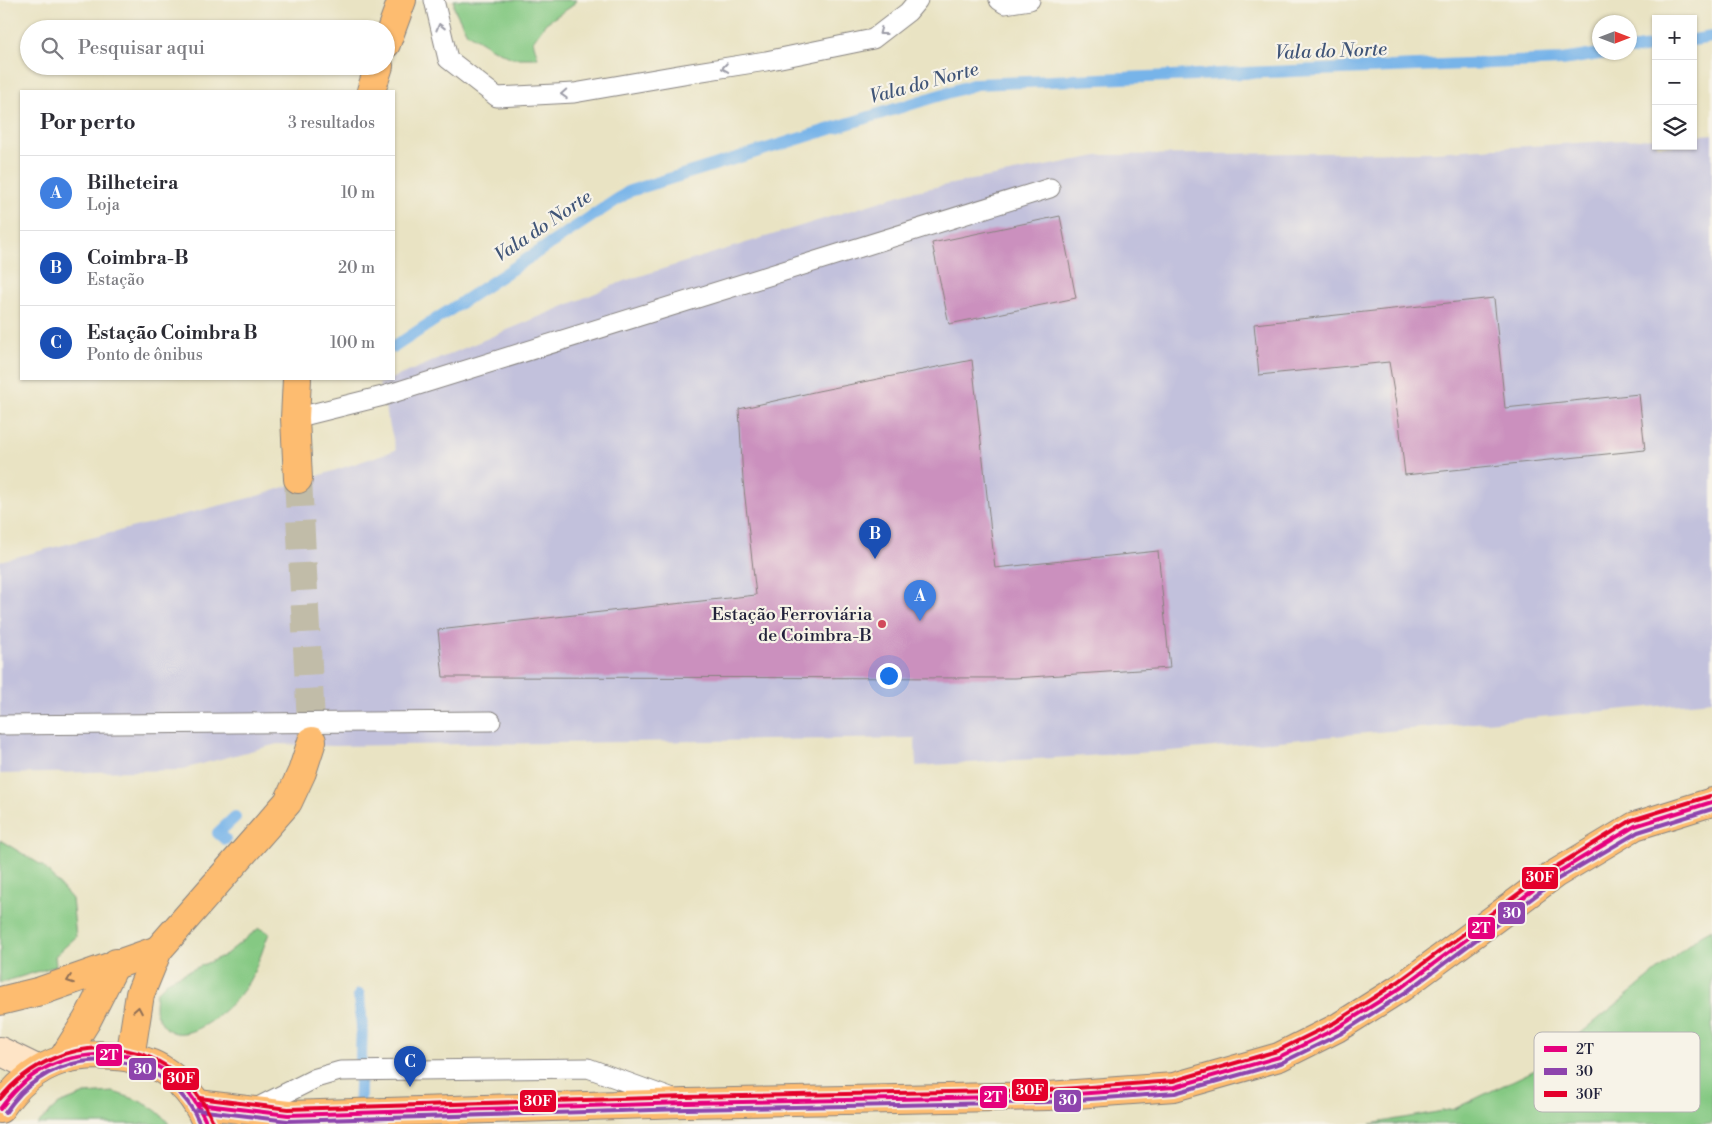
<!DOCTYPE html>
<html lang="pt">
<meta charset="utf-8">
<style>
:root{--surface:#fff;--page:#f2f2f3;--text:#2b2b33;--muted:#7c7c81;--line:#e1e1e2;--accent:#db2777}
body{margin:0;font-family:"Libre Bodoni",serif;background:var(--page);color:var(--text)}
.controls{position:absolute;right:15px;top:15px;display:grid;overflow:hidden;border-radius:0px;box-shadow:0 1px 4px #0004}
.controls button{width:45px;height:45px;display:grid;place-items:center;padding:0;border:0;border-bottom:1px solid var(--line);background:var(--surface);color:var(--text);font:25px sans-serif}
.compass{position:absolute;left:1592px;top:15px;width:45px;height:45px;border-radius:50%;background:var(--surface);box-shadow:0 1px 4px #0004;rotate:90deg}
.you{position:absolute;left:888px;top:675px;width:18px;height:18px;margin:-12px;border:4px solid #fff;border-radius:50%;background:#1a73e8;box-shadow:0 0 0 8px #1a73e833}
.badge{display:grid;place-items:center;width:32px;height:32px;border-radius:50%;background:var(--accent);color:#fff;font-size:16px;font-weight:700}
.pin{position:absolute;translate:-50% -41px;filter:drop-shadow(0 1px 2px #0008)}
.pin::after{content:'';position:absolute;top:26px;width:18px;height:15px;background:inherit;clip-path:polygon(0 0,100% 0,50% 100%)}
.list{margin:0;padding:0;list-style:none}
h2{display:flex;justify-content:space-between;align-items:center;height:65px;margin:0;padding:0 20px;font-size:21px}
h2 small{font-size:16px;font-weight:400;color:var(--muted)}
.list li{display:grid;grid-template-columns:32px 1fr auto;gap:15px;align-items:center;box-sizing:border-box;height:75px;padding:0 20px;border-top:1px solid var(--line)}
.list b{display:block;font-size:19px;white-space:nowrap}
.list p{margin:0;font-size:16px;white-space:nowrap;color:var(--muted)}
.list em{font-size:16px;font-style:normal;color:var(--muted)}
.icon{flex:none;width:28px;height:28px;fill:none;stroke:currentColor;stroke-width:2;stroke-linecap:round;stroke-linejoin:round}
.map{position:relative;flex:none;width:1712px;height:1124px;overflow:hidden}
.search{position:absolute;background:var(--surface);box-shadow:0 1px 4px #0004;left:20px;top:20px;width:375px;height:55px;display:flex;align-items:center;gap:12px;box-sizing:border-box;padding:0 18px;border-radius:28px;color:var(--muted);font-size:19px}
.panel{position:absolute;background:var(--surface);box-shadow:0 1px 4px #0004;left:20px;top:90px;width:375px;height:290px;border-radius:0px}
.map>svg:first-child{display:block}
.industrial{fill:#c2c1dc}
.green{fill:#85c983;stroke:#54765f}
.lines{fill:none;stroke-linecap:round;stroke-linejoin:round}
.stream{stroke:#77b4e9;stroke-width:12}
.building{fill:#cb90be}
.primary-tunnel{stroke:#c1bca8;stroke-width:28;stroke-dasharray:28 14;stroke-linecap:butt}
.service-casing{stroke:#86827f;stroke-width:21}
.secondary-casing{stroke:#86827f;stroke-width:30}
.primary-casing{stroke:#86827f;stroke-width:30}
.service{stroke:#fff;stroke-width:19}
.secondary{stroke:#fee4c6;stroke-width:28}
.primary{stroke:#fdbc70;stroke-width:28}
.bus-1-casing{stroke:#f7f3e8;stroke-width:8}
.bus-2-casing{stroke:#f7f3e8;stroke-width:8}
.bus-3-casing{stroke:#f7f3e8;stroke-width:8}
.bus-1{stroke:#e5007d;stroke-width:4}
.bus-2{stroke:#8e44ad;stroke-width:4}
.bus-3{stroke:#e4002b;stroke-width:4}
.oneway{stroke:#9c9ca7}
.oneway2{stroke:#906f56}
.poi-dot{fill:#d1495b;stroke:#f7f3e8;stroke-width:2}
.labels{text-anchor:middle;dominant-baseline:central;stroke-width:4.5;stroke-linejoin:round;paint-order:stroke}
.poi-label{font-size:18px;fill:#22223b;stroke:#f7f3e8;text-anchor:end}
.water-label{font-size:19px;font-style:italic;fill:#405578;stroke:#f7f3e8}
.key{fill:#f7f3e8;stroke:#b7b4b4;stroke-width:1}
.key-label{font-size:14px;fill:#22223b}
.line-badge{stroke:#f7f3e8;stroke-width:2}
.badge-label{font-size:14px;text-anchor:middle;font-weight:bold;fill:#fff}
</style>
<div class="map">
<svg width="1712" height="1124" viewBox="0 0 1712 1124">
<rect width="100%" height="100%" fill="#f7f3e8"/>
<filter id="ink" filterUnits="userSpaceOnUse"><feTurbulence type="fractalNoise" baseFrequency=".02" numOctaves="2"/><feDisplacementMap in="SourceGraphic" scale="10" xChannelSelector="R" yChannelSelector="G"/><feConvolveMatrix kernelMatrix="1 2 1 2 8 2 1 2 1" color-interpolation-filters="sRGB"/></filter>
<filter id="wash" filterUnits="userSpaceOnUse"><feTurbulence type="fractalNoise" baseFrequency=".0096" numOctaves="4" result="noise"/><feDisplacementMap in="SourceGraphic" scale="20" xChannelSelector="R" yChannelSelector="G"/><feGaussianBlur stdDeviation="1.12" result="paint"/><feColorMatrix in="noise" values="0 0 0 0 0 0 0 0 0 0 0 0 0 0 0 0 0 1.4 0 .05"/><feComposite in="paint" operator="in"/></filter>
<g filter="url(#wash)">
<rect width="100%" height="100%" fill="#e9e3c3"/>
<path class="industrial" d="M 1712,134 L 1712,701 L 1171,751 L 916,766 L 915,738 L 333,746 L 277,744 L 179,770 L 0,774 L 0,561 L 261,495 L 396,450 L 379,384 L 624,281 L 910,192 L 1103,155 L 1435,152 L 1656,138 L 1656,146 L 1693,146 L 1693,136 Z"/>
<g class="green">
<path d="M 454,0 L 576,0 L 572,6 L 546,23 L 533,41 L 538,58 L 512,58 L 491,48 L 467,33 L 454,8 Z"/>
<path d="M 0,840 L 43,866 L 72,899 L 76,937 L 55,956 L 56,966 L 0,983 Z"/>
<path d="M 259,928 L 269,933 C 261,954 254,978 239,996 C 225,1012 180,1052 162,1023 C 160,1020 157,1016 156,1013 C 154,1007 156,999 156,993 L 169,980 L 225,955 Z"/>
<path d="M 1712,929 L 1712,1124 L 1370,1124 L 1454,1109 L 1537,1069 L 1701,935 Z"/>
<path d="M 113,1092 C 136,1099 155,1105 169,1124 L 37,1124 L 59,1104 L 85,1094 Z"/>
</g>
<g class="lines">
<g class="stream">
<path d="M 1693,40 L 1712,37"/>
<path d="M 1630,50 L 1656,46"/>
<path d="M 394,347 L 630,191 L 976,84 L 1562,60 L 1612,52"/>
<path d="M 225,839 L 218,833 L 235,817"/>
<path d="M 359,1117 L 362,1026 L 359,995"/>
</g>
</g>
<g id="blocks">
<g class="building">
<path d="M 1060,216 L 1076,298 L 949,324 L 932,243 Z"/>
<path d="M 1494,298 L 1505,408 L 1639,394 L 1645,450 L 1405,475 L 1399,423 L 1389,362 L 1259,375 L 1254,324 Z"/>
<path d="M 972,360 L 995,568 L 1158,551 L 1170,668 L 1014,678 L 443,677 L 438,630 L 756,595 L 743,480 L 739,409 L 818,391 Z"/>
</g>
</g>
</g>
<g filter="url(#ink)">
<use href="#blocks" fill-opacity="0" stroke="#86827f" stroke-width="1"/>
<g class="lines">
<path class="primary-tunnel" d="M 298,479 L 312,741"/>
<g class="service-casing">
<g id="service">
<path d="M 434,0 L 448,59 L 497,97 L 574,93 L 684,74 L 766,61 L 873,39 L 908,12 L 918,0"/>
<path d="M 999,0 L 1005,4 L 1030,0"/>
<path d="M 295,418 L 383,396 L 1050,188"/>
<path d="M 0,725 L 491,721"/>
<path d="M 252,1110 L 316,1078 L 340,1071 L 588,1068 L 673,1099"/>
</g>
</g>
<g class="secondary-casing">
<path id="secondary" d="M 0,1051 L 39,1070"/>
</g>
<g class="primary-casing">
<g id="primary">
<path d="M 386,44 L 402,0"/>
<path d="M 371,91 L 379,66"/>
<path d="M 297,379 L 295,418 L 298,479"/>
<path d="M 0,1001 L 41,991 L 158,950"/>
<path d="M 130,1058 L 140,994 L 158,950 L 288,802 L 302,772 L 312,741"/>
<path d="M 62,1060 L 87,1020 L 116,963"/>
<path d="M 198,1104 L 288,1115 L 686,1103 L 1048,1096 L 1174,1087 L 1279,1057 L 1337,1028 L 1402,987 L 1555,874 L 1635,826 L 1712,802"/>
<path d="M 0,1109 C 15,1087 36,1068 62,1060 C 89,1052 136,1054 160,1068 C 181,1081 196,1098 205,1120"/>
</g>
</g>
<use href="#service" class="service"/>
<use href="#secondary" class="secondary"/>
<use href="#primary" class="primary"/>
<g class="bus-1-casing">
<g id="bus-1">
<path d="M 198,1104 L 288,1115 L 686,1103 L 1048,1096 L 1174,1087 L 1279,1057 L 1337,1028 L 1402,987 L 1555,874 L 1635,826 L 1712,802"/>
<path d="M 0,1109 C 10,1096 21,1083 35,1074 C 70,1051 125,1047 162,1069 C 183,1082 197,1101 207,1124"/>
</g>
</g>
<g class="bus-2-casing">
<g id="bus-2">
<path d="M 197,1110 L 288,1121 L 686,1109 L 1048,1102 L 1175,1093 L 1281,1063 L 1340,1034 L 1406,992 L 1558,879 L 1638,832 L 1712,809"/>
<path d="M 5,1113 C 14,1100 24,1088 37,1080 C 93,1042 173,1060 200,1124"/>
</g>
</g>
<g class="bus-3-casing">
<g id="bus-3">
<path d="M 199,1098 L 288,1109 L 686,1097 L 1048,1090 L 1173,1081 L 1277,1051 L 1334,1023 L 1398,982 L 1552,869 L 1632,820 L 1710,796"/>
<path d="M 0,1099 C 59,1025 174,1031 213,1122"/>
</g>
</g>
<use href="#bus-1" class="bus-1"/>
<use href="#bus-2" class="bus-2"/>
<use href="#bus-3" class="bus-3"/>
</g>
<defs><path id="oneway-chevron" d="M-2-3.5L2.5 0L-2 3.5" fill="none" stroke-width="1.6" stroke-linecap="round" stroke-linejoin="round" transform="scale(1.25)"/></defs>
<g class="oneway">
<use href="#oneway-chevron" transform="translate(440 27) rotate(-104)"/>
<use href="#oneway-chevron" transform="translate(882 32) rotate(143)"/>
<use href="#oneway-chevron" transform="translate(725 68) rotate(171)"/>
<use href="#oneway-chevron" transform="translate(564 94) rotate(177)"/>
</g>
<g class="oneway2">
<use href="#oneway-chevron" transform="translate(70 980) rotate(160)"/>
<use href="#oneway-chevron" transform="translate(138 1010) rotate(-80)"/>
</g>
</g>
<circle class="poi-dot" cx="882" cy="624" r="5"/>
<g class="labels">
<g class="poi-label">
<text x="872" y="614">Estação Ferroviária<tspan x="872" dy="21">de Coimbra-B</tspan></text>
</g>
<g class="water-label">
<text transform="translate(1331 51) rotate(-2)">Vala do Norte</text>
<text transform="translate(924 83) rotate(-15)">Vala do Norte</text>
<text transform="translate(543 226) rotate(-34)">Vala do Norte</text>
</g>
</g>
<rect x="1534" y="1032" width="166" height="80" rx="8" class="key"/>
<rect x="1544" y="1046" width="23" height="6" fill="#e5007d"/>
<rect x="1544" y="1068" width="23" height="7" fill="#8e44ad"/>
<rect x="1544" y="1091" width="23" height="6" fill="#e4002b"/>
<g class="key-label">
<text x="1576" y="1054">2T</text>
<text x="1576" y="1076">30</text>
<text x="1576" y="1099">30F</text>
</g>
<g class="line-badge">
<rect x="1521" y="866" width="38" height="24" rx="5" fill="#e4002b"/>
<rect x="1497" y="901" width="29" height="24" rx="5" fill="#8e44ad"/>
<rect x="1467" y="916" width="29" height="24" rx="5" fill="#e5007d"/>
<rect x="95" y="1043" width="28" height="24" rx="5" fill="#e5007d"/>
<rect x="128" y="1057" width="29" height="24" rx="5" fill="#8e44ad"/>
<rect x="162" y="1067" width="38" height="24" rx="5" fill="#e4002b"/>
<rect x="1011" y="1078" width="38" height="24" rx="5" fill="#e4002b"/>
<rect x="979" y="1085" width="29" height="24" rx="5" fill="#e5007d"/>
<rect x="1053" y="1089" width="29" height="24" rx="5" fill="#8e44ad"/>
<rect x="519" y="1089" width="38" height="24" rx="5" fill="#e4002b"/>
</g>
<g class="badge-label">
<text x="1540" y="882">30F</text>
<text x="1512" y="918">30</text>
<text x="1481" y="933">2T</text>
<text x="109" y="1060">2T</text>
<text x="143" y="1074">30</text>
<text x="181" y="1083">30F</text>
<text x="1030" y="1095">30F</text>
<text x="993" y="1102">2T</text>
<text x="1068" y="1105">30</text>
<text x="538" y="1106">30F</text>
</g>
</svg>
<div class="controls">
<button>+</button>
<button>−</button>
<button><svg class="icon" aria-label="layers" viewBox="0 0 24 24"><path d="M12 4l9 5-9 5-9-5zM3 14l9 5 9-5"/></svg></button>
</div>
<svg class="compass" viewBox="-18 -18 36 36"><path d="M0-13l5 13h-10z" fill="#e53935"/><path d="M0 13l5-13h-10z" fill="#7c7c81"/></svg>
<div class="you"></div>
<div class="pin badge" style="left:920px;top:621px;background:#3f7fe0">A</div>
<div class="pin badge" style="left:875px;top:559px;background:#1a4fb4">B</div>
<div class="pin badge" style="left:410px;top:1087px;background:#1a4fb4">C</div>
<div class="search"><svg class="icon" aria-label="search" viewBox="0 0 24 24"><circle cx="10" cy="10" r="6"/><path d="M15 15l6 6"/></svg>Pesquisar aqui</div>
<section class="panel">
<h2>Por perto<small>3 resultados</small></h2>
<ul class="list">
<li><span class="badge" style="background:#3f7fe0">A</span><div><b>Bilheteira</b><p>Loja</p></div><em>10 m</em></li>
<li><span class="badge" style="background:#1a4fb4">B</span><div><b>Coimbra-B</b><p>Estação</p></div><em>20 m</em></li>
<li><span class="badge" style="background:#1a4fb4">C</span><div><b>Estação Coimbra B</b><p>Ponto de ônibus</p></div><em>100 m</em></li>
</ul>
</section>
</div>
